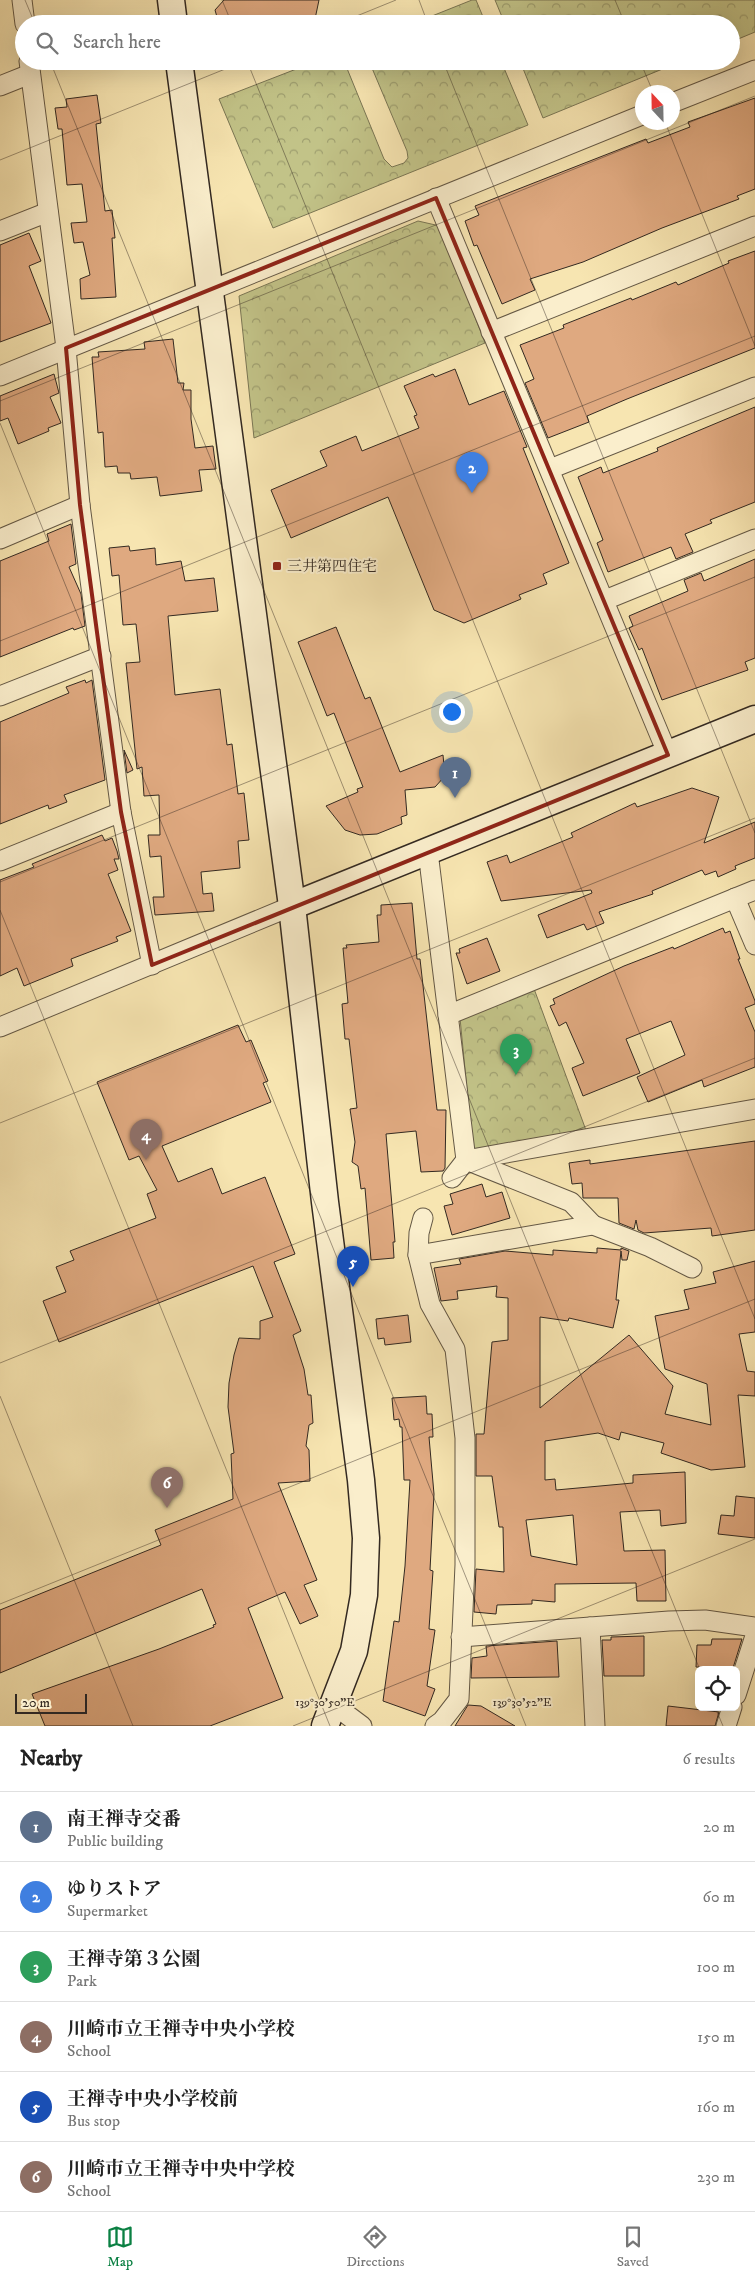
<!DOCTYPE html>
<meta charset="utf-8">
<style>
:root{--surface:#fff;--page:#f6f6f6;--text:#222;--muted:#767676;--line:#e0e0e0;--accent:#0b8043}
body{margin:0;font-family:"IM FELL DW Pica","Noto Serif JP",serif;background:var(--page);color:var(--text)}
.controls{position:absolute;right:15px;bottom:15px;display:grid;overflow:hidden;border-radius:8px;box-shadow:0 5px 20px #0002}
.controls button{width:45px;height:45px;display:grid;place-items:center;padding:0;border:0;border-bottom:1px solid var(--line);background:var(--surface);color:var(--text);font:25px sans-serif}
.compass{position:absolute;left:635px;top:85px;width:45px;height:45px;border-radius:50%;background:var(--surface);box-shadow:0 5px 20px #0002;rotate:338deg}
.scale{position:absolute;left:15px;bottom:12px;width:72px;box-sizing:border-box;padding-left:5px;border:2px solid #332921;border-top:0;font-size:14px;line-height:18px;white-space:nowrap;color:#332921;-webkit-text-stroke:4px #faeecc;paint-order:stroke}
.you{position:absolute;left:451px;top:711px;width:18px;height:18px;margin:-12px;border:4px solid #fff;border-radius:50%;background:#1a73e8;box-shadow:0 0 0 8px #1a73e833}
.badge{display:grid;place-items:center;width:32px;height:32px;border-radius:50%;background:var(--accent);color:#fff;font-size:16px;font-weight:700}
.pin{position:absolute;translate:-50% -41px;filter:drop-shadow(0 1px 2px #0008)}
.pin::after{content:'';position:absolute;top:26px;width:18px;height:15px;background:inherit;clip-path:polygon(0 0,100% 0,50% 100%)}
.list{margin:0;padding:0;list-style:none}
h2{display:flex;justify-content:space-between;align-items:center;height:65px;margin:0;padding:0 20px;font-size:21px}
h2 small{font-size:16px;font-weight:400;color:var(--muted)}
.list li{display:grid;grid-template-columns:32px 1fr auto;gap:15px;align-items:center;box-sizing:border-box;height:70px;padding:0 20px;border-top:1px solid var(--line)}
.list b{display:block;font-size:19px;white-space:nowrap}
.list p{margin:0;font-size:16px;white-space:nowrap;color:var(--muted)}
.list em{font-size:16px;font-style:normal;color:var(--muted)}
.icon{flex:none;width:28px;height:28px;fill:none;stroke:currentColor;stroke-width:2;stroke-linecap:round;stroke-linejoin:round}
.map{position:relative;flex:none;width:755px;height:1726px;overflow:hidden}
.search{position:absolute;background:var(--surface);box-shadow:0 5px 20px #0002;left:15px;right:15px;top:15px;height:55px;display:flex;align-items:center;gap:12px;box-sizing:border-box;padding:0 18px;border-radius:28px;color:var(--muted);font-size:19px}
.sheet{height:485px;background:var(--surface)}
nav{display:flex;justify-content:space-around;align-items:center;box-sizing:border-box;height:70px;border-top:1px solid var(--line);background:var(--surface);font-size:14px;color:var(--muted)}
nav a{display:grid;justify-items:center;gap:2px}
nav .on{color:var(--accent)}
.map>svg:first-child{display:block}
.forest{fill:url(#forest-crowns);stroke:#7a7654}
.building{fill:#dfa980;stroke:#332921;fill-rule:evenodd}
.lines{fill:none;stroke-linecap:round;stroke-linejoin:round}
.street-casing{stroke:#645845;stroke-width:21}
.secondary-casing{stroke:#332921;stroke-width:29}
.street{stroke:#faeecc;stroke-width:19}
.secondary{stroke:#faeecc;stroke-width:26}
.marked{fill:none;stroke:#8f2418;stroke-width:4;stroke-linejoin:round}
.ticks{fill:none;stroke:#332921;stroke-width:1;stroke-opacity:0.45}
.poi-dot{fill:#8f2418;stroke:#faeecc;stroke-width:2}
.labels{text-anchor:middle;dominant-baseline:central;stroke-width:4;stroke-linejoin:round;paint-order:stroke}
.poi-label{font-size:15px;fill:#332921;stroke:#faeecc;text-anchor:start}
.ticks-label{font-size:12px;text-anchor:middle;fill:#332921;stroke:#faeecc;stroke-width:4;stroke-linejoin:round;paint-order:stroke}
</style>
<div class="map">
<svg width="755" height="1726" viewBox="0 0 755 1726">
<defs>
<pattern id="forest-crowns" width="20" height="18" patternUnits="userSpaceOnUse" patternTransform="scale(1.25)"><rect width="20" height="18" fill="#c2c388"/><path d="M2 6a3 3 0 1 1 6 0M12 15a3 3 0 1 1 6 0" fill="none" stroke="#9e9e6f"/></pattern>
</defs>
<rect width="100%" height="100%" fill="#f7e5b1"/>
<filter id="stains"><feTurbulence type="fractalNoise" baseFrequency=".004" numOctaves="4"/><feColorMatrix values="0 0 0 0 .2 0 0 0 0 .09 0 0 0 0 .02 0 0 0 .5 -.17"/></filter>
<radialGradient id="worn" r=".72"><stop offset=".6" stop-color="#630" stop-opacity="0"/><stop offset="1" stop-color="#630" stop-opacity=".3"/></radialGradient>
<g class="forest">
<path d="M 472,0 L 476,0 L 486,24 L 412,24 Z"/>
<path d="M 495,0 L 755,0 L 755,32 L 731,42 L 731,24 L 505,24 Z"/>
<path d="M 317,61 L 348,61 L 346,66 L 384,159 L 392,167 L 404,163 L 408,158 L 407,151 L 369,61 L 501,61 L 528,125 L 273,228 L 219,99 Z"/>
<path d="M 520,61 L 682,61 L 543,118 Z"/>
<path d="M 418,221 L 440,226 L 485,343 L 254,438 L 239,296 Z"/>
<path d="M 533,986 L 587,1133 L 473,1151 L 460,1018 Z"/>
</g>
<g class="building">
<path d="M 224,0 L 319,0 L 315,19 L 306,24 L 219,24 L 215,10 Z"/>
<path d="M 97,95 L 101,123 L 96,124 L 105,211 L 112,210 L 115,238 L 112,238 L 116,297 L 81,299 L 80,279 L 90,275 L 83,242 L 74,243 L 71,223 L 87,222 L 82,184 L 67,185 L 62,129 L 58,129 L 55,108 L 67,107 L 66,99 Z"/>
<path d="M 755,98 L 755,189 L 737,196 L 739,199 L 662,228 L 583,262 L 530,279 L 535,290 L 502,304 L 477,245 L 474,246 L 465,221 L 479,215 L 475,206 L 646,139 L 648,143 L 690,127 L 688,122 Z"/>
<path d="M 29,233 L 41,261 L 29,266 L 51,323 L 0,342 L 0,245 Z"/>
<path d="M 755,251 L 755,348 L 627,399 L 587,416 L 589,422 L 548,438 L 525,383 L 534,379 L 520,345 L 564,328 L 563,325 L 631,298 L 632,300 L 676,282 L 678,285 L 729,263 L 728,261 Z"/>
<path d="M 173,339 L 178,383 L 184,383 L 183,390 L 191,390 L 191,419 L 195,448 L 213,446 L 216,469 L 199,470 L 202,491 L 160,496 L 157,477 L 131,479 L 130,473 L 118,473 L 117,466 L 105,467 L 103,432 L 98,433 L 92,357 L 99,357 L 98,352 L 145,349 L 144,342 Z"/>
<path d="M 455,369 L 469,405 L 504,391 L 527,447 L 523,448 L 569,563 L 543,574 L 547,584 L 519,595 L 521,599 L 464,623 L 434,610 L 388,497 L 291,538 L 271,490 L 327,466 L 320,451 L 356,436 L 362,451 L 419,428 L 414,416 L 417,415 L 404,386 L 433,374 L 435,377 Z"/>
<path d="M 54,374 L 59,393 L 50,397 L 61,423 L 48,428 L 49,431 L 18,444 L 8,418 L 0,421 L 0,396 Z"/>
<path d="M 755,407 L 755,502 L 710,520 L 712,523 L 685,534 L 693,552 L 676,559 L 671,547 L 608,572 L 597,543 L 603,540 L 578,477 L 601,467 L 603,473 L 658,451 L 657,448 Z"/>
<path d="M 71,524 L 76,564 L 69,567 L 81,594 L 85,626 L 74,630 L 73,628 L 0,657 L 0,561 L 49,541 L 47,534 Z"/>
<path d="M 129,546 L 130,551 L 155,548 L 156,565 L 181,561 L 185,581 L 214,578 L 218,611 L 168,616 L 175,695 L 220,689 L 227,745 L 232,744 L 238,794 L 244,793 L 249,840 L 238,841 L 240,868 L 201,872 L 203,894 L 212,893 L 214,911 L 155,915 L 153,897 L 164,897 L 161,856 L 150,857 L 148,835 L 160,835 L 159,795 L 144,796 L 142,767 L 137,769 L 126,663 L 140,662 L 136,624 L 123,625 L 119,575 L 112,576 L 109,548 Z"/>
<path d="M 755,559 L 755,658 L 745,662 L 748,670 L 662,700 L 642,648 L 639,650 L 629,628 L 633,626 L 629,616 L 688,591 L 684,580 L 701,573 L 704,581 Z"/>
<path d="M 336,627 L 365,699 L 370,697 L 400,772 L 443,755 L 445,776 L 435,787 L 405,790 L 407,815 L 401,817 L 402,824 L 377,834 L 360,835 L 345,830 L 326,806 L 358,792 L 357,789 L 363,787 L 334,713 L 327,716 L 298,642 Z"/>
<path d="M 85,680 L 86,683 L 92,680 L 105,780 L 64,795 L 67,802 L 49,809 L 48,805 L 0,824 L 0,722 L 69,693 L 66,687 Z"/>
<path d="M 124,750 L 133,770 L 127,773 Z"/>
<path d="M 692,788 L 719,797 L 704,843 L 755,822 L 755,858 L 735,866 L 736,869 L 718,877 L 716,871 L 705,875 L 702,870 L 652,891 L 653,894 L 599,912 L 604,923 L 587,930 L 584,924 L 547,938 L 538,915 L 592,893 L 591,890 L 501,901 L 487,862 L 507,855 L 510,863 L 573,837 L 571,833 L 635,803 L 637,807 Z"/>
<path d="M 102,835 L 105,841 L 112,838 L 117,851 L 119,859 L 114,859 L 118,870 L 108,874 L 131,931 L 116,937 L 118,941 L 71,959 L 73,966 L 24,986 L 17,968 L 0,976 L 0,880 L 34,867 L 32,864 Z"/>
<path d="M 412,903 L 417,959 L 420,959 L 437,1110 L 446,1110 L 445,1168 L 443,1171 L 421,1172 L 416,1131 L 386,1134 L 395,1242 L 393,1242 L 394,1258 L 371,1260 L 365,1188 L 361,1189 L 358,1166 L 352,1162 L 355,1142 L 350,1109 L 357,1108 L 349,1039 L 345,1039 L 342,1004 L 348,1003 L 343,948 L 347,948 L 346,945 L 379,942 L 377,915 L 381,915 L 381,905 Z"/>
<path d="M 723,928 L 725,933 L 730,931 L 740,959 L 738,959 L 755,1001 L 755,1004 L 745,1008 L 755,1032 L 755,1067 L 704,1087 L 702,1080 L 648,1102 L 637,1077 L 685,1055 L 671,1021 L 626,1039 L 640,1073 L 583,1096 L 572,1068 L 584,1063 L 566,1022 L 559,1026 L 550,1006 L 555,1004 L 553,999 L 624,966 L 673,947 L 674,949 Z"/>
<path d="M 487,938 L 500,971 L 467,984 L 456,953 L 460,953 L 459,949 Z"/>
<path d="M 238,1025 L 246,1042 L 251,1040 L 268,1081 L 263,1083 L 271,1102 L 162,1146 L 178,1182 L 212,1168 L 222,1194 L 265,1177 L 295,1254 L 274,1262 L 301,1331 L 293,1335 L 304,1369 L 308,1395 L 311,1395 L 313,1423 L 309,1425 L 306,1446 L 309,1450 L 310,1481 L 278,1483 L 317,1580 L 304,1585 L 318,1616 L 300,1624 L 285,1592 L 248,1608 L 283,1698 L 210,1726 L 45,1726 L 32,1694 L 159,1649 L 214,1627 L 213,1625 L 216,1624 L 202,1589 L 0,1673 L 0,1610 L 161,1545 L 155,1530 L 233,1499 L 231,1454 L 234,1453 L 228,1407 L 229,1383 L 234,1355 L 239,1338 L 260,1339 L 260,1321 L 273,1317 L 253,1266 L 59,1342 L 43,1301 L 66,1292 L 56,1267 L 74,1260 L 70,1251 L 156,1218 L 147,1194 L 157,1190 L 139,1156 L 129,1160 L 97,1082 Z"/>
<path d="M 755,1141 L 755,1230 L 712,1236 L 711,1228 L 644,1233 L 638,1230 L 636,1220 L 634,1229 L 619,1223 L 618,1198 L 583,1198 L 582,1183 L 572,1184 L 569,1163 L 590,1160 L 590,1164 Z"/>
<path d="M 482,1184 L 486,1197 L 502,1192 L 510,1218 L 452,1235 L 444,1206 L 453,1204 L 450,1194 Z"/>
<path d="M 597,1248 L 621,1250 L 621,1248 L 629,1251 L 627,1260 L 622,1260 L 621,1251 L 616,1300 L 619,1300 L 613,1328 L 569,1318 L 568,1321 L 540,1317 L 540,1408 L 629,1335 L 673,1386 L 665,1414 L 711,1425 L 707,1384 L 665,1369 L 655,1316 L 689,1309 L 684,1290 L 716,1283 L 713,1272 L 755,1261 L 755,1332 L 739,1334 L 747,1371 L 755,1372 L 755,1396 L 738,1395 L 745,1467 L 711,1470 L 661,1453 L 664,1443 L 621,1432 L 619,1440 L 598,1433 L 545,1441 L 545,1480 L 555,1479 L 556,1490 L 633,1483 L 633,1475 L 685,1472 L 686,1523 L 661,1526 L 660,1510 L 620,1512 L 624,1551 L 665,1550 L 666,1601 L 637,1601 L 636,1583 L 555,1584 L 555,1602 L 532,1600 L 532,1604 L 497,1605 L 496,1614 L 474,1612 L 476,1569 L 504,1572 L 503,1527 L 499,1527 L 492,1476 L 476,1476 L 476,1434 L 484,1434 L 492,1342 L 508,1340 L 508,1298 L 496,1297 L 497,1286 L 457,1291 L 458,1299 L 441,1301 L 434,1268 L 461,1264 L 459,1259 L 505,1251 L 553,1255 L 553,1250 L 597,1253 ZM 573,1515 L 577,1565 L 531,1556 L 526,1520 Z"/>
<path d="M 408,1315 L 411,1342 L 385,1345 L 384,1338 L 378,1339 L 376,1319 Z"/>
<path d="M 426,1396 L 427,1414 L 432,1414 L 433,1437 L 429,1437 L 434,1494 L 430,1570 L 433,1571 L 429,1629 L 435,1630 L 427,1686 L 435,1689 L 425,1716 L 383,1701 L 394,1621 L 399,1622 L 405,1566 L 410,1480 L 404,1480 L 402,1427 L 400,1427 L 399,1419 L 394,1420 L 392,1398 Z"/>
<path d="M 736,1496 L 755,1498 L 755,1538 L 718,1534 L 721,1515 L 734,1516 Z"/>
<path d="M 644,1636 L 644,1676 L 604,1676 L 602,1640 L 611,1640 L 611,1637 Z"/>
<path d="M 712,1639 L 742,1639 L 733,1668 L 696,1667 L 697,1645 L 711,1645 Z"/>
<path d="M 557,1641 L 559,1677 L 471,1678 L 472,1658 L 487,1656 L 486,1646 Z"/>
<path d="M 468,1705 L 481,1706 L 515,1726 L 455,1726 Z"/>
<path d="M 668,1706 L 719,1712 L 715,1726 L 666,1726 Z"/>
</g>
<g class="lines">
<g class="street-casing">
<g id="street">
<path d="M 22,0 L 25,24"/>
<path d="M 29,61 L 66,348 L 80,505 L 121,812 L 152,965"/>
<path d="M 0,86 L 30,74"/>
<path d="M 672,103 L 755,70"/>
<path d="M 436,198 L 668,755"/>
<path d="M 0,231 L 48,212"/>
<path d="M 491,332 L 755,226"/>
<path d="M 0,376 L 642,115"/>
<path d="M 550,469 L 755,387"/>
<path d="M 0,539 L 80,505"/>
<path d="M 605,600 L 755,539"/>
<path d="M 0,696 L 101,656"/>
<path d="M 428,852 L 466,1160 L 452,1178"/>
<path d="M 0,861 L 121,812"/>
<path d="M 735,898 L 755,945"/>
<path d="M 448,1015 L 755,890"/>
<path d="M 0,1027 L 292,906"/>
<path d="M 466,1160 L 755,1109"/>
<path d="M 466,1160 L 571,1202 L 593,1225"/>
<path d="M 423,1218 L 419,1233 L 418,1255 L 430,1304 L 455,1349 L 465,1438 L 465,1565 L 459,1699 L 442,1721 L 435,1726"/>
<path d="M 418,1255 L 593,1225 L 650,1247 L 692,1268"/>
<path d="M 590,1627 L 595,1726"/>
<path d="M 461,1637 L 669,1621 L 705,1620 L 755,1627"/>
<path d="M 736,1695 L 755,1636"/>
<path d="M 334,1705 L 362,1726"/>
<path d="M 726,1726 L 732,1707"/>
</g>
</g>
<g class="secondary-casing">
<g id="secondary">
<path d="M 171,0 L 174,24"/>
<path d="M 179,61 L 292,906 L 325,1202 L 361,1480 L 366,1538 L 364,1595 L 354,1651 L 325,1726"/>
<path d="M 292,906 L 755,719"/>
</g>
</g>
<use href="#street" class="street"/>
<use href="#secondary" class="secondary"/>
</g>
<path class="marked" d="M 436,198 L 668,755 L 152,965 L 121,812 L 80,505 L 66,348 Z"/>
<path class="ticks" d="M 25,0 L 35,24M 222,0 L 232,24M 419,0 L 428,24M 615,0 L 625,24M 337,24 L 396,0M 50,61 L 700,1670M 247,61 L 755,1319M 443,61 L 755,833M 640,61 L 653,92M 665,122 L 755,346M 0,160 L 245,61M 0,401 L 755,96M 0,423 L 526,1726M 0,641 L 755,336M 0,882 L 755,577M 0,910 L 330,1726M 0,1123 L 755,818M 0,1363 L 755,1058M 0,1396 L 133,1726M 0,1604 L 755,1299M 715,1707 L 723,1726M 293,1726 L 755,1539"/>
<rect class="poi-dot" x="272" y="561" width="10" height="10" rx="2.5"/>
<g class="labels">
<g class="poi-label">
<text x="287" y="566">三井第四住宅</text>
</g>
</g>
<g class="ticks-label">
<text x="325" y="1706">139°30'50"E</text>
<text x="522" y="1706">139°30'52"E</text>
</g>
<rect width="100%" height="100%" filter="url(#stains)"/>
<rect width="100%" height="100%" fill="url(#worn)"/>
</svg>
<div class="controls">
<button><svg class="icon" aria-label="locate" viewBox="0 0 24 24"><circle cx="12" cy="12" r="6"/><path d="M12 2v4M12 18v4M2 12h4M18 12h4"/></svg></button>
</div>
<svg class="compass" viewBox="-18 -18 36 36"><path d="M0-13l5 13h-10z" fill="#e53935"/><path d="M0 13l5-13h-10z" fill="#767676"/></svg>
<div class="scale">20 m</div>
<div class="you"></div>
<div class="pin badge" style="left:455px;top:798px;background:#5c6f8a">1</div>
<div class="pin badge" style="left:472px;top:493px;background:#3f7fe0">2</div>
<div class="pin badge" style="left:516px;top:1075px;background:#2e9e5b">3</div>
<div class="pin badge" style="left:146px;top:1160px;background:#8d6e63">4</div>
<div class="pin badge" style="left:353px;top:1287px;background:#1a4fb4">5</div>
<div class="pin badge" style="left:167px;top:1508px;background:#8d6e63">6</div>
<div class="search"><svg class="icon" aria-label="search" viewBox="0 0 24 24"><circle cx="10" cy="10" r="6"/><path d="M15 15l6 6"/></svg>Search here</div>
</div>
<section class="sheet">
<h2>Nearby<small>6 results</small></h2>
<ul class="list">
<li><span class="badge" style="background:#5c6f8a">1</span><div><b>南王禅寺交番</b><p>Public building</p></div><em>20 m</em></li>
<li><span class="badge" style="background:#3f7fe0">2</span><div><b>ゆりストア</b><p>Supermarket</p></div><em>60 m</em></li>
<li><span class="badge" style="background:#2e9e5b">3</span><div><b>王禅寺第３公園</b><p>Park</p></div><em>100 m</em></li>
<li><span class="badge" style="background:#8d6e63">4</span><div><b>川崎市立王禅寺中央小学校</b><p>School</p></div><em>150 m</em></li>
<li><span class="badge" style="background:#1a4fb4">5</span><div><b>王禅寺中央小学校前</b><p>Bus stop</p></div><em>160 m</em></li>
<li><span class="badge" style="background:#8d6e63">6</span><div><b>川崎市立王禅寺中央中学校</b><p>School</p></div><em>230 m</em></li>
</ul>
</section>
<nav>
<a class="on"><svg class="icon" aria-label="map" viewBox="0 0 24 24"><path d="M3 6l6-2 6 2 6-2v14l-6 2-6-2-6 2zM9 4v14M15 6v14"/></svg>Map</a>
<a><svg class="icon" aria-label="directions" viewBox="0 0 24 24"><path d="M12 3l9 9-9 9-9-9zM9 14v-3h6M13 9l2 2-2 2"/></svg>Directions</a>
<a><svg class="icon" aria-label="saved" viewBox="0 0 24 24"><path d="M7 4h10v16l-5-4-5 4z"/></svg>Saved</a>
</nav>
